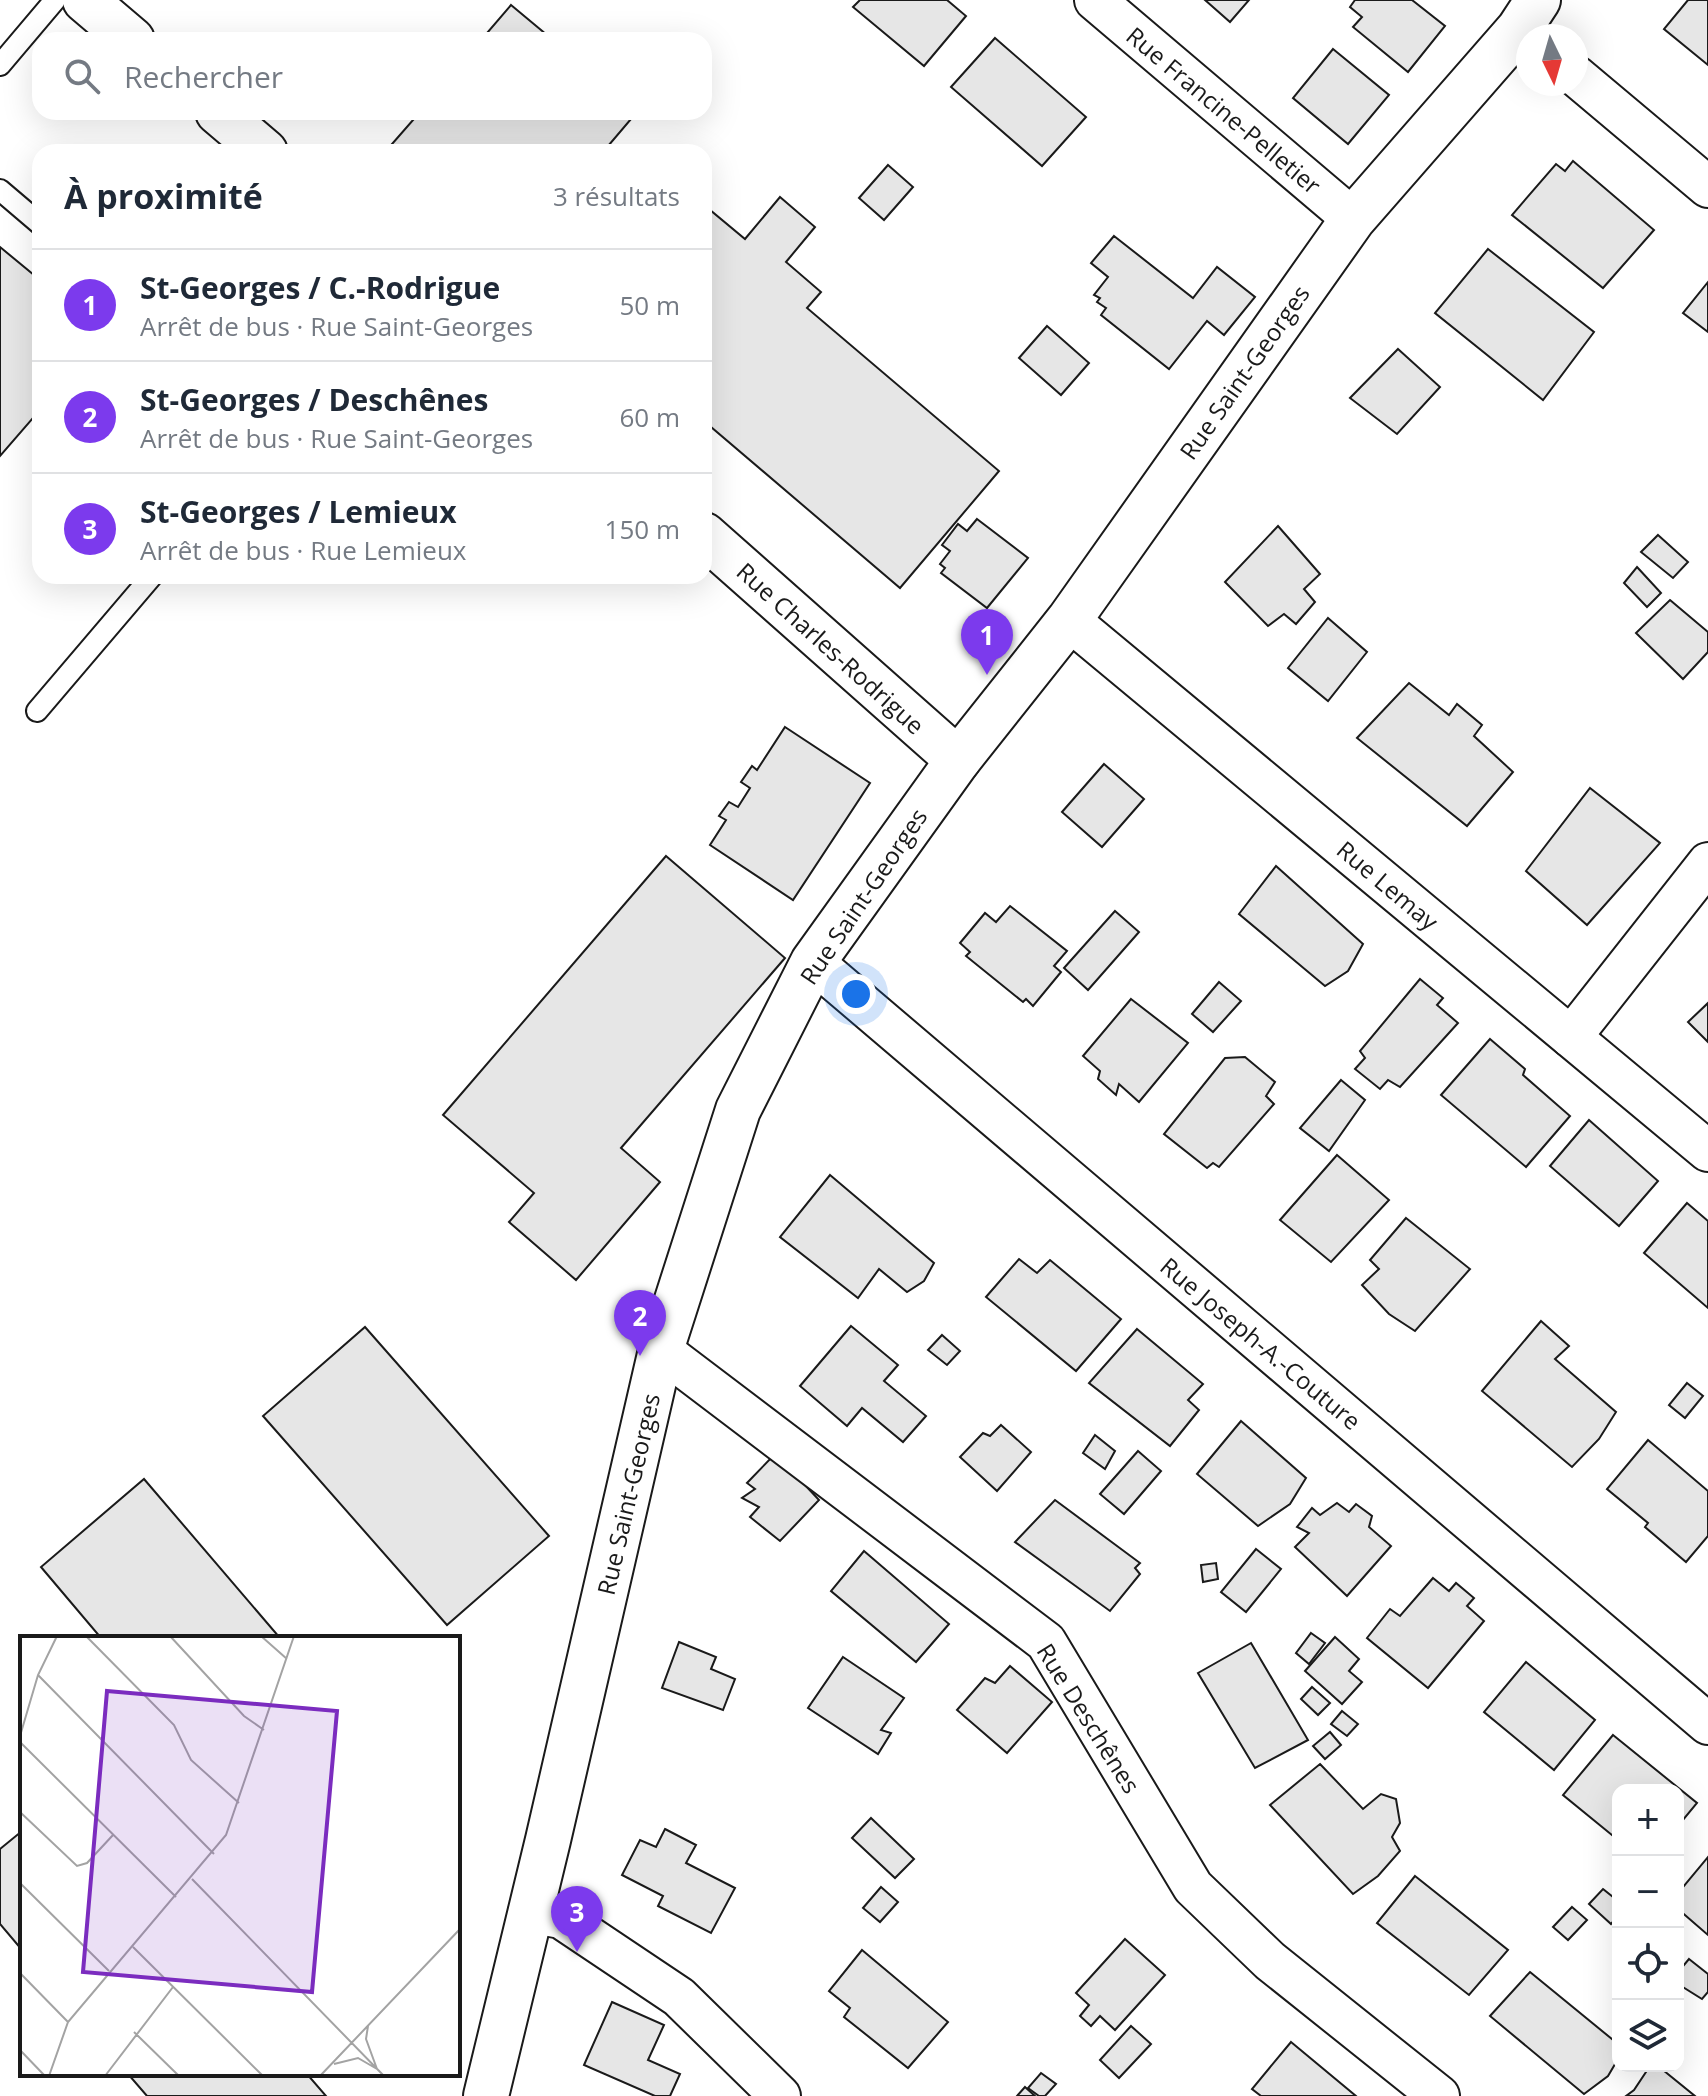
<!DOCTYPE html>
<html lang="fr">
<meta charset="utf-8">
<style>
:root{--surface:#fff;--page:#f2f2f3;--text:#1f2937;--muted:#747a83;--line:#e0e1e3;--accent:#7c3aed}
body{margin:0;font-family:"Open Sans",sans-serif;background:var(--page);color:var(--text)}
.controls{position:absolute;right:24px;bottom:24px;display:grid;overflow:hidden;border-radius:16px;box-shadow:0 8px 32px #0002}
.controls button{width:72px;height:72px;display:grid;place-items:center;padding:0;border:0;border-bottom:2px solid var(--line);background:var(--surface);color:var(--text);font:40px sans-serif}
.compass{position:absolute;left:1516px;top:24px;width:72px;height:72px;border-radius:50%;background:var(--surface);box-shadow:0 8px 32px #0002;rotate:175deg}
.you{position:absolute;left:856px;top:994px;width:28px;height:28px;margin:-20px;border:6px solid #fff;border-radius:50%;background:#1a73e8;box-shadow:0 0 0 12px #1a73e833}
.badge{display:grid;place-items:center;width:52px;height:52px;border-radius:50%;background:var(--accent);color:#fff;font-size:26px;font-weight:700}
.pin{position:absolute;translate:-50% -66px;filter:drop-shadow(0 2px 4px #0008)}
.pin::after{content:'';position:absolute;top:42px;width:28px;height:24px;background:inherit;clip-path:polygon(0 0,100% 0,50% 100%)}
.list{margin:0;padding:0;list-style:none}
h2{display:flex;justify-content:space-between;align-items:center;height:104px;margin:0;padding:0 32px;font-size:34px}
h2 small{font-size:26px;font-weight:400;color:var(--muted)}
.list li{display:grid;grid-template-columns:52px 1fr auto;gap:24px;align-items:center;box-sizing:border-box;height:112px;padding:0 32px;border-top:2px solid var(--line)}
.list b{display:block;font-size:30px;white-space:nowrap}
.list p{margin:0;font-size:26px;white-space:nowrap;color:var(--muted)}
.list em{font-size:26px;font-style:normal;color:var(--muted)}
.icon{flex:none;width:44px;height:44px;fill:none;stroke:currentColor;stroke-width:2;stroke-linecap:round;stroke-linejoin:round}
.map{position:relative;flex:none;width:1708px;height:2096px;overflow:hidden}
.search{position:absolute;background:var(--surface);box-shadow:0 8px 32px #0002;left:32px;top:32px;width:680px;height:88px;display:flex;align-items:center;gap:20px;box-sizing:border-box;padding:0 28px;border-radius:24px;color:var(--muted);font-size:30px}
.panel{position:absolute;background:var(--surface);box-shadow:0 8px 32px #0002;left:32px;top:144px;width:680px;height:440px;border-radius:24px}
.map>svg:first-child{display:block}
.building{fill:#e6e6e6;stroke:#1a1a1a;stroke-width:2}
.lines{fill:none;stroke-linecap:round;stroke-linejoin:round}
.lane-casing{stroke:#1a1a1a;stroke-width:24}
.street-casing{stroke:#1a1a1a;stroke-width:44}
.secondary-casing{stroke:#1a1a1a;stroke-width:48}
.lane{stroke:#fff;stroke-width:20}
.street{stroke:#fff;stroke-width:40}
.secondary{stroke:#fff;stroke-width:44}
.labels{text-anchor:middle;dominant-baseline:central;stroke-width:6;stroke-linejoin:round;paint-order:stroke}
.street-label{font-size:24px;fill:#1a1a1a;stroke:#fff}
.inset-road{fill:none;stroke:#a3a3a3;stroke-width:2}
.view{fill:#7b2cbf;fill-opacity:0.15;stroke:#7b2cbf;stroke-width:4}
.inset-edge{fill:none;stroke:#1a1a1a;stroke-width:4}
</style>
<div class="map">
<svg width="1708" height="2096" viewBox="0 0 1708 2096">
<rect width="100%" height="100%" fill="#fff"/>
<g class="building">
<path d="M 860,0 L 947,0 L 966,16 L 924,66 L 853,7 Z"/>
<path d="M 1205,0 L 1249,0 L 1230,22 Z"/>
<path d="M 1355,0 L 1412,0 L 1445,26 L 1408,72 L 1353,27 L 1362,17 L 1350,7 Z"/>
<path d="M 1688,0 L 1708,0 L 1708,65 L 1664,29 Z"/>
<path d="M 511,5 L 553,40 L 481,40 Z"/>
<path d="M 995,38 L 1086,117 L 1042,166 L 951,87 Z"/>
<path d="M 1333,49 L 1389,95 L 1348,144 L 1293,98 Z"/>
<path d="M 420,112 L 637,112 L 603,152 L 385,152 Z"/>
<path d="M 1573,161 L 1654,230 L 1603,288 L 1512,215 L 1556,164 L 1565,171 Z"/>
<path d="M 888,165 L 913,187 L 884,220 L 859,198 Z"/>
<path d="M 780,197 L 815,227 L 786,262 L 821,292 L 807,308 L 999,471 L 900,588 L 704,421 L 704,205 L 745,239 Z"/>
<path d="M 1114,236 L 1193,298 L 1217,267 L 1255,297 L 1224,335 L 1207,321 L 1169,369 L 1101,315 L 1106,308 L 1097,302 L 1100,298 L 1094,295 L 1108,277 L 1091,263 Z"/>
<path d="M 0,247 L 40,280 L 40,410 L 0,456 Z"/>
<path d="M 1488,249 L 1594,332 L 1543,400 L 1435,313 Z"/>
<path d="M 1708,282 L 1708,332 L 1683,313 Z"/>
<path d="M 1047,326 L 1089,363 L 1061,395 L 1019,358 Z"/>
<path d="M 1398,349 L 1440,387 L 1397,434 L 1350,398 Z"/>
<path d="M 977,519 L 1028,558 L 987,608 L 941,573 L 945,568 L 940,564 L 950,551 L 942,545 L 958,524 L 967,531 Z"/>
<path d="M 1278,526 L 1320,574 L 1304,589 L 1315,602 L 1296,624 L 1284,614 L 1268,626 L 1225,582 Z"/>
<path d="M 1658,535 L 1688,562 L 1673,578 L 1641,552 Z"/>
<path d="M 1637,567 L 1661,593 L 1647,607 L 1624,583 Z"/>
<path d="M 1670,600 L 1708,632 L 1708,652 L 1683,679 L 1636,633 Z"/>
<path d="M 1328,618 L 1367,652 L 1328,701 L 1288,668 Z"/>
<path d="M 1409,683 L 1449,715 L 1457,704 L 1482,725 L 1474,736 L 1513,772 L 1467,826 L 1357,738 Z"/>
<path d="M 785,727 L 870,783 L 793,900 L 710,845 L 726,820 L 719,816 L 729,802 L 738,807 L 750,788 L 741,782 L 752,766 L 757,770 Z"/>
<path d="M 1104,764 L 1144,799 L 1102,847 L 1062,812 Z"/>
<path d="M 1590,788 L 1660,843 L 1587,925 L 1526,871 Z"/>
<path d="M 666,856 L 785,958 L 621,1148 L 660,1182 L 576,1280 L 509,1222 L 534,1193 L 443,1115 Z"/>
<path d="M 1276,866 L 1363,944 L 1348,971 L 1325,986 L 1239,914 Z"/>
<path d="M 1010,906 L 1067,951 L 1054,966 L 1061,972 L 1033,1006 L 1026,999 L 1023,1002 L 966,956 L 970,952 L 960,943 L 985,913 L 996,922 Z"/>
<path d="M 1115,911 L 1139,932 L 1088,990 L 1064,968 Z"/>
<path d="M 1420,979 L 1443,998 L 1437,1005 L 1458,1023 L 1400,1087 L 1388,1080 L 1380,1089 L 1355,1069 L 1365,1058 L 1360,1051 Z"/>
<path d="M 1219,982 L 1241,1001 L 1213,1032 L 1192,1014 Z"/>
<path d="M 1131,999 L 1188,1043 L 1139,1102 L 1119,1084 L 1116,1095 L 1098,1079 L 1100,1071 L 1083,1056 Z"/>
<path d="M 1708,1003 L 1708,1042 L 1688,1022 Z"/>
<path d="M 1490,1039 L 1525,1069 L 1523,1075 L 1570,1116 L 1526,1167 L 1441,1095 Z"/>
<path d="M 1245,1057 L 1275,1082 L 1266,1096 L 1274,1104 L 1219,1167 L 1213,1163 L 1207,1168 L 1164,1134 L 1225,1058 Z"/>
<path d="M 1341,1080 L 1365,1100 L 1329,1151 L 1300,1128 Z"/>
<path d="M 1589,1120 L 1658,1181 L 1619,1226 L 1550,1166 Z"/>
<path d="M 1337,1155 L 1389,1200 L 1331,1262 L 1280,1220 Z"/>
<path d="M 830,1175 L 934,1263 L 924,1281 L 907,1292 L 879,1269 L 858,1298 L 780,1237 Z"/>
<path d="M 1687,1203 L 1708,1221 L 1708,1308 L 1644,1253 Z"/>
<path d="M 1406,1218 L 1470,1269 L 1415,1331 L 1389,1314 L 1362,1285 L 1379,1269 L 1370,1260 Z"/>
<path d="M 1019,1259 L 1037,1273 L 1050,1260 L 1121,1319 L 1076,1371 L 986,1297 Z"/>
<path d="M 1541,1321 L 1569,1346 L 1555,1359 L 1616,1412 L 1599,1439 L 1572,1467 L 1482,1391 Z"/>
<path d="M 851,1326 L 898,1365 L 884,1381 L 926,1416 L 903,1442 L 862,1408 L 847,1426 L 800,1386 Z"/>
<path d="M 365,1327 L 549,1536 L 447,1625 L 263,1416 Z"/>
<path d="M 1137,1329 L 1203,1384 L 1188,1400 L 1199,1410 L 1170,1446 L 1089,1383 Z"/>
<path d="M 942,1335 L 960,1351 L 947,1365 L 928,1350 Z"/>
<path d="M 1687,1383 L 1703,1396 L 1685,1418 L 1669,1405 Z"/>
<path d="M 1241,1421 L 1306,1478 L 1290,1504 L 1258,1526 L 1197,1474 Z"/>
<path d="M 1001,1425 L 1031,1452 L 997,1491 L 960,1457 L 983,1433 L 990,1436 Z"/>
<path d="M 1095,1435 L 1115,1451 L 1105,1469 L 1083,1453 Z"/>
<path d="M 1648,1440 L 1708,1491 L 1708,1536 L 1686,1562 L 1645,1527 L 1648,1523 L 1607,1489 Z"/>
<path d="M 1138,1451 L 1161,1471 L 1124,1514 L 1100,1494 Z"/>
<path d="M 773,1456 L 811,1477 L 804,1484 L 819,1500 L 780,1541 L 750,1517 L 759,1507 L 742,1498 L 755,1489 L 747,1483 Z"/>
<path d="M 144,1479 L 280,1638 L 101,1638 L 41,1567 Z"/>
<path d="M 1055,1500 L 1140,1563 L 1135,1568 L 1140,1574 L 1110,1611 L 1015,1542 Z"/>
<path d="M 1337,1503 L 1349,1512 L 1356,1504 L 1372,1516 L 1369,1527 L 1391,1546 L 1347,1596 L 1295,1547 L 1309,1533 L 1297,1527 L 1312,1508 L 1320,1515 Z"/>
<path d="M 1256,1549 L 1281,1569 L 1246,1612 L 1221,1592 Z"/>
<path d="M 864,1551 L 949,1624 L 916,1662 L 831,1591 Z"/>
<path d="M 1216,1563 L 1218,1579 L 1203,1582 L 1201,1565 Z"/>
<path d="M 1433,1578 L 1449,1591 L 1456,1583 L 1474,1598 L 1467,1606 L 1484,1621 L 1428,1688 L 1367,1638 L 1390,1609 L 1400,1616 Z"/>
<path d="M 1311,1633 L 1325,1643 L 1309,1664 L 1296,1653 Z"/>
<path d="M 1335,1637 L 1359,1659 L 1349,1671 L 1362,1682 L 1342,1704 L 1305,1671 Z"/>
<path d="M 679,1642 L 716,1657 L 711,1669 L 735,1679 L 723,1710 L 662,1688 Z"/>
<path d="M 1251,1643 L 1308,1740 L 1255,1768 L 1198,1673 Z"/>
<path d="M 843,1657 L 904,1698 L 881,1730 L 891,1733 L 878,1754 L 808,1708 Z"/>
<path d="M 1526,1662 L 1595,1720 L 1554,1770 L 1484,1712 Z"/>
<path d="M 1010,1666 L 1052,1702 L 1007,1753 L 957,1710 L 985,1678 L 995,1683 Z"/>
<path d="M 1312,1687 L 1330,1703 L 1318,1715 L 1301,1699 Z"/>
<path d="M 1342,1711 L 1358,1724 L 1347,1736 L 1331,1724 Z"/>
<path d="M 1330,1732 L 1341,1745 L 1325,1759 L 1313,1746 Z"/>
<path d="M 1613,1735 L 1697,1803 L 1678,1826 L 1678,1790 L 1618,1790 L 1618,1840 L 1563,1795 Z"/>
<path d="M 1320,1764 L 1363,1809 L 1381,1794 L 1396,1799 L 1400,1823 L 1392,1837 L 1400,1851 L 1378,1876 L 1353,1894 L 1270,1805 Z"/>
<path d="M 871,1818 L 914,1859 L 895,1878 L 852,1838 Z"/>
<path d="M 665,1829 L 696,1845 L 686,1863 L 735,1888 L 711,1933 L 658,1906 L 663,1896 L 622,1875 L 640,1840 L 656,1847 Z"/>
<path d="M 22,1831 L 22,1950 L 0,1924 L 0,1849 Z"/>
<path d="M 1708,1857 L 1708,1935 L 1678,1909 L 1678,1893 Z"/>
<path d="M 1415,1876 L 1508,1950 L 1469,1995 L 1377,1923 Z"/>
<path d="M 881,1887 L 898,1902 L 880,1922 L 863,1908 Z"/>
<path d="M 1603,1889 L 1618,1901 L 1618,1916 L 1611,1924 L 1589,1904 Z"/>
<path d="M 1572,1907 L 1587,1920 L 1568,1940 L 1553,1927 Z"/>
<path d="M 1125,1939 L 1165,1975 L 1115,2030 L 1100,2016 L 1091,2026 L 1080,2016 L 1089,2005 L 1076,1993 Z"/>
<path d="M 862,1950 L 948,2022 L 908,2068 L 844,2017 L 850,2008 L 829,1991 Z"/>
<path d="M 1689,1959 L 1708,1974 L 1708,1992 L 1702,1999 L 1678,1984 L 1678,1972 Z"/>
<path d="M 1530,1972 L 1618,2044 L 1618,2059 L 1608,2076 L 1584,2094 L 1490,2016 Z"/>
<path d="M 612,2002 L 664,2025 L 648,2060 L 680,2074 L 670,2096 L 655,2096 L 584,2065 Z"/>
<path d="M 1131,2026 L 1151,2044 L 1119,2078 L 1100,2060 Z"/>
<path d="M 1291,2042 L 1356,2096 L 1261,2096 L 1252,2089 Z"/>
<path d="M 1650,2066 L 1658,2066 L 1695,2096 L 1626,2096 L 1634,2090 Z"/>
<path d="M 1041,2073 L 1056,2084 L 1045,2096 L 1039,2096 L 1028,2088 Z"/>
<path d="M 128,2074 L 307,2074 L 326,2096 L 147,2096 Z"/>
<path d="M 1025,2087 L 1035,2096 L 1017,2096 Z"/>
</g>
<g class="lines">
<g class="lane-casing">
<g id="lane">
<path d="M 0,65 L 55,0"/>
<path d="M 0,190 L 40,224"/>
<path d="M 37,711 L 152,576"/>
</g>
</g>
<g class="street-casing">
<g id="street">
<path d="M 1095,0 L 1353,219"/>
<path d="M 1576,76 L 1708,187"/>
<path d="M 1069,620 L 1708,1151"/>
<path d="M 813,962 L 1708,1724"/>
<path d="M 1571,1037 L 1708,863"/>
<path d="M 661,1350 L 1046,1642 L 1193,1887 L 1270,1961 L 1439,2096"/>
<path d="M 529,1912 L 561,1918 L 679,1997 L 780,2096"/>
</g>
</g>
<g class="secondary-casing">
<g id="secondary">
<path d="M 85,0 L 132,40"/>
<path d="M 218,112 L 265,152"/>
<path d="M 704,535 L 958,760"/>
<path d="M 486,2096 L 548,1840 L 661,1350 L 738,1110 L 813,962 L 958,760 L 1069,620 L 1353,219 L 1519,29 L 1538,0"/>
</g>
</g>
<use href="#lane" class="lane"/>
<use href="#street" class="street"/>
<use href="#secondary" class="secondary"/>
</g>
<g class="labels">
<g class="street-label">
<text transform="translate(1224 110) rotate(40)">Rue Francine-Pelletier</text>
<text transform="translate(1244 372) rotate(-55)">Rue Saint-Georges</text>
<text transform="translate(831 648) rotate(42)">Rue Charles-Rodrigue</text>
<text transform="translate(1388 885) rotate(40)">Rue Lemay</text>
<text transform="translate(863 896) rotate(-56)">Rue Saint-Georges</text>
<text transform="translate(1261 1343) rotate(40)">Rue Joseph-A.-Couture</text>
<text transform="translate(628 1494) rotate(-77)">Rue Saint-Georges</text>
<text transform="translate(1089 1718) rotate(58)">Rue Deschênes</text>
</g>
</g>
<g transform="translate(20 1636)">
<rect width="440" height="440" fill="#fff"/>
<path class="inset-road" d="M 66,0 L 154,89 L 171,124 L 219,167M 150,0 L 224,80 L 244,94M 241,0 L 267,23M 18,39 L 194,218M 0,100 L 18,39 L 37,0M 0,106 L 156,261M 0,176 L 57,230 L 67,227 L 93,199M 172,243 L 364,440M 0,247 L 89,335M 113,311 L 243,440M 0,337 L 48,386M 348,390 L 346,403 L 357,433M 114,396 L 159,440M 0,414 L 25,440M 314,428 L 338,422 L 357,433M 29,440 L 48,386 L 206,199 L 274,0M 85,440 L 153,351M 300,440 L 440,293"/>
<path class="view" d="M 87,55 L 317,75 L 292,356 L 63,336 Z"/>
<rect width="440" height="440" class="inset-edge"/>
</g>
</svg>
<div class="controls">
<button>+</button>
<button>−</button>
<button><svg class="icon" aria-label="locate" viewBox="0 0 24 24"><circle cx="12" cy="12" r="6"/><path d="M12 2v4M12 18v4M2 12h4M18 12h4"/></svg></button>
<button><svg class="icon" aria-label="layers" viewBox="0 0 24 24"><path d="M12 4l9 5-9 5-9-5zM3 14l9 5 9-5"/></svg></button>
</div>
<svg class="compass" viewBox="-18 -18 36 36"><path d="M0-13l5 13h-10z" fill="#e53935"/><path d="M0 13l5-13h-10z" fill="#747a83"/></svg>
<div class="you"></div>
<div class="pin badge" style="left:987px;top:675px">1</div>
<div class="pin badge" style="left:640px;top:1356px">2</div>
<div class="pin badge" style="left:577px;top:1952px">3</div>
<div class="search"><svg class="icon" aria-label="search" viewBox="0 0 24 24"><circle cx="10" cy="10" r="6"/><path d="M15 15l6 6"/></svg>Rechercher</div>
<section class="panel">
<h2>À proximité<small>3 résultats</small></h2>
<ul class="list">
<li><span class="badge">1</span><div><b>St-Georges / C.-Rodrigue</b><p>Arrêt de bus · Rue Saint-Georges</p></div><em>50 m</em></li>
<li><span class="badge">2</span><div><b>St-Georges / Deschênes</b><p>Arrêt de bus · Rue Saint-Georges</p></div><em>60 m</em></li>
<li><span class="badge">3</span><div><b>St-Georges / Lemieux</b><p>Arrêt de bus · Rue Lemieux</p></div><em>150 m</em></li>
</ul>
</section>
</div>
